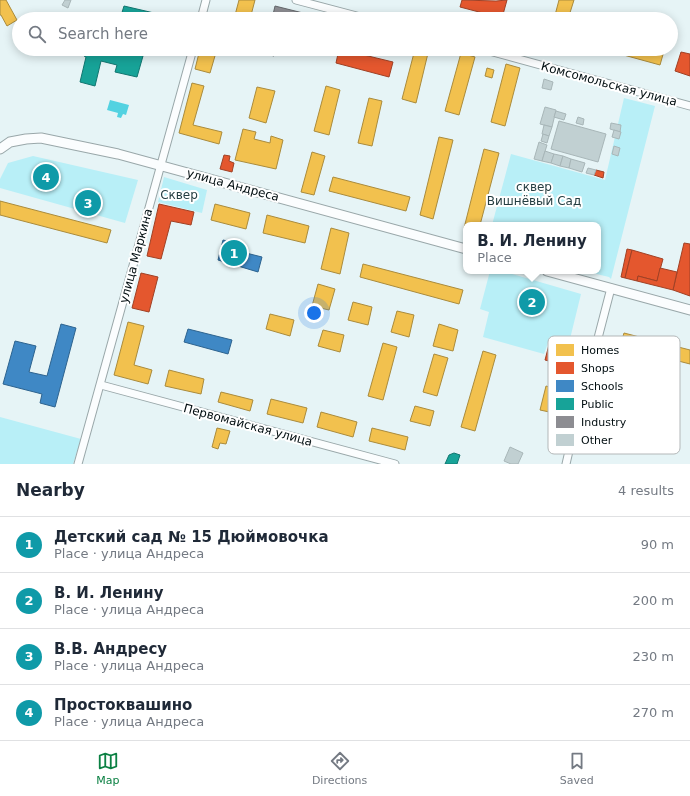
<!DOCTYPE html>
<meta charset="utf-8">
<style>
:root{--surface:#fff;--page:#f6f6f7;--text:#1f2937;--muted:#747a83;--line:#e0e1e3;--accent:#0b8043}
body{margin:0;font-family:"DejaVu Sans",sans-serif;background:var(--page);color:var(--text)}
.you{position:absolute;left:314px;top:313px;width:14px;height:14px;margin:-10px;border:3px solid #fff;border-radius:50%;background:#1a73e8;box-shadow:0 0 0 6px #1a73e833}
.badge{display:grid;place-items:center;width:26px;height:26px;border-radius:50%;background:var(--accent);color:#fff;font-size:13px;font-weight:700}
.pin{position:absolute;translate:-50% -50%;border:2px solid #fff;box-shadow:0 1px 4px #0006}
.popup{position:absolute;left:463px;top:222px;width:138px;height:52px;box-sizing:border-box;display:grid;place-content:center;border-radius:8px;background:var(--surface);filter:drop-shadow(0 1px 3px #0005);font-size:13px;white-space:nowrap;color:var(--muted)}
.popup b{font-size:15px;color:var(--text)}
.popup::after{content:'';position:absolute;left:50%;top:100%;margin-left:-8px;border:8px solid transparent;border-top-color:var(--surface)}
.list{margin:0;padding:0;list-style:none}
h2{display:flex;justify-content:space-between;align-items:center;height:52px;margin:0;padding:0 16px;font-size:17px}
h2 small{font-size:13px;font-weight:400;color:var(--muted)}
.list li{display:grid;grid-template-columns:26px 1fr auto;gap:12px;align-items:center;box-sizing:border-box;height:56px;padding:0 16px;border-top:1px solid var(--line)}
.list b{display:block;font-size:15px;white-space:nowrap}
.list p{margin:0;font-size:13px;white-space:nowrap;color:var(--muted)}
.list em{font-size:13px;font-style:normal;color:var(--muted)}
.icon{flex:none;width:22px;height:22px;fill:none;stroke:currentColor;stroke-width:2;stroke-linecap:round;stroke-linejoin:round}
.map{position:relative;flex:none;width:690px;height:464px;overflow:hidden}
.search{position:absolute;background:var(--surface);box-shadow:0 2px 10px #0003;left:12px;right:12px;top:12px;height:44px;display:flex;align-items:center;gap:10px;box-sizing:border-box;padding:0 14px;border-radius:22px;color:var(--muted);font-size:15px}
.sheet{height:276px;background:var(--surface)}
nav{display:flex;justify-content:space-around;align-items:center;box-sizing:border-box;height:56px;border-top:1px solid var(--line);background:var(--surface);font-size:11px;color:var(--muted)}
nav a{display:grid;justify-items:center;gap:2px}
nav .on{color:var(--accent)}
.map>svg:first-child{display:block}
.green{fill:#b8eff7}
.water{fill:#53d2e1}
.homes{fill:#f2c14e;stroke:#aa8b3c}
.shops{fill:#e4572e;stroke:#a04125}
.schools{fill:#3f88c5;stroke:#2d638f}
.public{fill:#17a398;stroke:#117670}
.industry{fill:#8d8d92;stroke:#63676b}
.building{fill:#c1d0d2;stroke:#a8b6b8}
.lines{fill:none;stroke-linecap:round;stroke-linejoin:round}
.minor-casing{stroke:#99a7a9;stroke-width:9}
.tertiary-casing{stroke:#99a7a9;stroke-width:11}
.minor{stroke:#fbfdfe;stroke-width:7}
.tertiary{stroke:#fbfdfe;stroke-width:9}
.labels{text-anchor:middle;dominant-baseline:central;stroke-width:4;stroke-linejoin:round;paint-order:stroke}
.street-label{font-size:12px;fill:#020e11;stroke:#fff}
.park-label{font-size:12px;fill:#253e42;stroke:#fff}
.key{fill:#fff;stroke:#b3b7b8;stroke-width:1}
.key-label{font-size:11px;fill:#020e11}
</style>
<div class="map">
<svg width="690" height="464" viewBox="0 0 690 464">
<rect width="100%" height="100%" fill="#e6f4f6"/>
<g class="green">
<path d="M 624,98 L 655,106 L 611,279 L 609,277 L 584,271 L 598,271 L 598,225 L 492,225 L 511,154 L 605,180 Z"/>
<path d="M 33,156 L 138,180 L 125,223 L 0,188 L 0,179 L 8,163 Z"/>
<path d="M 164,177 L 207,190 L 202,213 L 158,202 Z"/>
<path d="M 490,271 L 502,271 L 581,294 L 569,343 L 550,337 L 544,354 L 483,337 L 489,312 L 480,309 Z"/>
<path d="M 0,417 L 81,439 L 73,464 L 0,464 Z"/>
</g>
<path class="water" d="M 110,100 L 129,105 L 126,115 L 123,114 L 121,118 L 117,117 L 118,113 L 107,110 Z"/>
<g class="homes">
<path d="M 0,0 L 6,0 L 17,20 L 7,26 L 1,15 L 0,15 Z"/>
<path d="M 239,0 L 255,0 L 250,19 L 234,19 Z"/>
<path d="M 559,0 L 574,0 L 568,19 L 554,19 Z"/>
<path d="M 200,49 L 217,49 L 210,73 L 195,69 Z"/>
<path d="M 415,49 L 429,49 L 416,103 L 402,99 Z"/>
<path d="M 604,49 L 621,49 L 620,54 Z"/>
<path d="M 621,49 L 656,49 L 664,51 L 660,65 L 620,54 Z"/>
<path d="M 461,53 L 475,57 L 459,115 L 445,111 Z"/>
<path d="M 506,64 L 520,68 L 505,126 L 491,122 Z"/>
<path d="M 487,68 L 494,70 L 492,78 L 485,76 Z"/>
<path d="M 192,83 L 204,86 L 193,125 L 222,132 L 219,144 L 179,133 Z"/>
<path d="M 326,86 L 340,90 L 329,135 L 314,131 Z"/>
<path d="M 257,87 L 275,91 L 266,123 L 249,118 Z"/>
<path d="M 369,98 L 382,101 L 372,146 L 358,143 Z"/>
<path d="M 243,129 L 256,132 L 254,139 L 270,143 L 271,136 L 283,140 L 276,169 L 235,160 Z"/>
<path d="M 439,137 L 453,140 L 433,219 L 420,215 Z"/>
<path d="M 484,149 L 499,153 L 480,225 L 466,225 L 466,228 L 464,228 Z"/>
<path d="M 312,152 L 325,156 L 314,195 L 301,192 Z"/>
<path d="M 333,177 L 410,197 L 406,211 L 329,191 Z"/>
<path d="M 0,201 L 111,230 L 107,243 L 0,215 Z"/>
<path d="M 215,204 L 250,213 L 246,229 L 211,220 Z"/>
<path d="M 267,215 L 309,226 L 305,243 L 263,233 Z"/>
<path d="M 331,228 L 349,233 L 340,274 L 321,269 Z"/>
<path d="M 363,264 L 463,290 L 459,304 L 360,277 Z"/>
<path d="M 318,284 L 335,289 L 329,310 L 312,306 Z"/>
<path d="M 353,302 L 372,307 L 368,325 L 348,320 Z"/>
<path d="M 397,311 L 414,315 L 409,337 L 391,332 Z"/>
<path d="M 270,314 L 294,320 L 290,336 L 266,329 Z"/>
<path d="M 128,322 L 144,326 L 134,365 L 152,370 L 148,384 L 114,375 Z"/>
<path d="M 439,324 L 458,330 L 453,351 L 433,346 Z"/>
<path d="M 323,330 L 344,335 L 340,352 L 318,346 Z"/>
<path d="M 624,333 L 690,350 L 690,364 L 620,346 Z"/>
<path d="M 383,343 L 397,347 L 383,400 L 368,396 Z"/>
<path d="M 483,351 L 496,355 L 475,431 L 461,427 Z"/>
<path d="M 434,354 L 448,358 L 437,396 L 423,392 Z"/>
<path d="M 169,370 L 204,379 L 201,394 L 165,386 Z"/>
<path d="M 595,383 L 608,387 L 595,434 L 582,431 Z"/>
<path d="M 546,386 L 560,390 L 554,413 L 540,410 Z"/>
<path d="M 221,392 L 253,400 L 250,411 L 218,402 Z"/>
<path d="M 271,399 L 307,408 L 303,423 L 267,414 Z"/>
<path d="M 649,402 L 664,406 L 652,450 L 637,445 Z"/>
<path d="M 415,406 L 434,411 L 430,426 L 410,421 Z"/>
<path d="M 321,412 L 357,422 L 353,437 L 317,427 Z"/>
<path d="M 217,428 L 230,431 L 226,444 L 220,443 L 218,449 L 212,447 Z"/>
<path d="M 372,428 L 408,437 L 405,450 L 369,441 Z"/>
</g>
<g class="shops">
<path d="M 462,0 L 496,1 L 507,0 L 502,18 L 460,7 Z"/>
<path d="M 339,49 L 393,62 L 389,77 L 336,63 Z"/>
<path d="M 681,52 L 690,54 L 690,76 L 675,71 Z"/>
<path d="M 224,155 L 230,156 L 229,161 L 234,163 L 232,172 L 220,169 Z"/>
<path d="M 596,170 L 604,172 L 603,178 L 594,175 Z"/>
<path d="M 159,204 L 194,212 L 191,225 L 171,221 L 161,259 L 147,256 Z"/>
<path d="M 684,243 L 690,244 L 690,296 L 673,290 Z"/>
<path d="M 627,249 L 632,250 L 625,278 L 621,277 Z"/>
<path d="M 632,250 L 663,259 L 657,281 L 638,276 L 637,281 L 625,278 Z"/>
<path d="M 660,268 L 677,272 L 673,290 L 637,281 L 638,276 L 657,281 Z"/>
<path d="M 141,273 L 158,277 L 149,312 L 132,308 Z"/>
<path d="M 550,341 L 565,345 L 560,364 L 545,360 Z"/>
</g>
<g class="schools">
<path d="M 223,240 L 235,243 L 234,250 L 262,257 L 258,272 L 218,260 Z"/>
<path d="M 61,324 L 76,328 L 55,407 L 40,403 L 42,394 L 3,384 L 15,341 L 36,346 L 29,372 L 47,376 Z"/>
<path d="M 188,329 L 232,340 L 228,354 L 184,342 Z"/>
</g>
<g class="public">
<path d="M 124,6 L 154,13 L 152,19 L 120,19 Z"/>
<path d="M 85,49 L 113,50 L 145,49 L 137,77 L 115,72 L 117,65 L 101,61 L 95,86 L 80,82 L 86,57 L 84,56 Z"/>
<path d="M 454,453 L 460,455 L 457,464 L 445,464 L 449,455 Z"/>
</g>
<g class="industry">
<path d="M 275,6 L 315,16 L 314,19 L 272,19 Z"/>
<path d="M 264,49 L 276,49 L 274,56 L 263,53 Z"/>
</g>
<g class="building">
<path d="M 65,0 L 71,0 L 68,8 L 62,5 Z"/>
<path d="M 544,79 L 553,82 L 551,90 L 542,88 Z"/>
<path d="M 545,107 L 556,110 L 552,127 L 540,124 Z"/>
<path d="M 556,111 L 566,114 L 564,120 L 554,117 Z"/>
<path d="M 578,117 L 584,119 L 583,125 L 576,123 Z"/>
<path d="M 559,121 L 606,134 L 598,162 L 551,149 Z"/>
<path d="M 611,123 L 621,125 L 620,132 L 610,129 Z"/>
<path d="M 544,125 L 552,127 L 549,136 L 542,134 Z"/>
<path d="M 614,130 L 621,132 L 619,139 L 612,137 Z"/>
<path d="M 543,134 L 549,136 L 547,143 L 541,141 Z"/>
<path d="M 539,142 L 547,145 L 542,161 L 534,159 Z"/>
<path d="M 614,146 L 620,148 L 618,156 L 612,154 Z"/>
<path d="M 545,151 L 554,154 L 551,163 L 542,161 Z"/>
<path d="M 554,154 L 563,156 L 560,166 L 551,163 Z"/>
<path d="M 563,156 L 571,159 L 569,168 L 560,166 Z"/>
<path d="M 571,159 L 585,163 L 582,172 L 569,168 Z"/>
<path d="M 588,168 L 596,170 L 594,175 L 586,173 Z"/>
<path d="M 510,447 L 523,453 L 518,464 L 511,464 L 504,461 Z"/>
</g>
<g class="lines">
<g class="minor-casing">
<g id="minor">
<path d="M 296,0 L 368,19"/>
<path d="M 201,19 L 206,0"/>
<path d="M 482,49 L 690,106"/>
<path d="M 101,385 L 395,464"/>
<path d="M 78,464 L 193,49"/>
<path d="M 566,464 L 572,438 L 611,288"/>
</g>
</g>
<g class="tertiary-casing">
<g id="tertiary">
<path d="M 0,149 L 10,142 L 26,139 L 41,138 L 118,154 L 466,249"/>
<path d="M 547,271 L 690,310"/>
</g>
</g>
<use href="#minor" class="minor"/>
<use href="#tertiary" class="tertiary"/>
</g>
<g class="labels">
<g class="street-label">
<text transform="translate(609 84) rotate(15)">Комсомольская улица</text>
<text transform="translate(233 185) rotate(15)">улица Андреса</text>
<text transform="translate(136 256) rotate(-75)">улица Маркина</text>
<text transform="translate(248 425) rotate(15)">Первомайская улица</text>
</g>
<g class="park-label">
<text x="534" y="187">сквер<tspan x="534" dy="14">Вишнёвый Сад</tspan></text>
<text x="179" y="195">Сквер</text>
</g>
</g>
<rect x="548" y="336" width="132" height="118" rx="6" class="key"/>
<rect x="556" y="344" width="18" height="12" fill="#f2c14e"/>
<rect x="556" y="362" width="18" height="12" fill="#e4572e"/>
<rect x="556" y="380" width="18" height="12" fill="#3f88c5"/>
<rect x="556" y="398" width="18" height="12" fill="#17a398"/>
<rect x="556" y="416" width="18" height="12" fill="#8d8d92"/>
<rect x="556" y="434" width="18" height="12" fill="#c1d0d2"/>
<g class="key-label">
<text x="581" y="354">Homes</text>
<text x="581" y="372">Shops</text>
<text x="581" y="390">Schools</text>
<text x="581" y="408">Public</text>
<text x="581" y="426">Industry</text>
<text x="581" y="444">Other</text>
</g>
</svg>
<div class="you"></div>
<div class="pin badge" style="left:234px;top:253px;background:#0f9aa8">1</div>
<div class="pin badge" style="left:532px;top:302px;background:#0f9aa8">2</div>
<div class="popup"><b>В. И. Ленину</b>Place</div>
<div class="pin badge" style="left:88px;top:203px;background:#0f9aa8">3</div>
<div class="pin badge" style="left:46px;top:177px;background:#0f9aa8">4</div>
<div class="search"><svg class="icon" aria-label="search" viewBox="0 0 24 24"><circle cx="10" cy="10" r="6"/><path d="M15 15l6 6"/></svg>Search here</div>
</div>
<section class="sheet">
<h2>Nearby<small>4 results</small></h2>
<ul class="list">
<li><span class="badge" style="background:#0f9aa8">1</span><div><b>Детский сад № 15 Дюймовочка</b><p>Place · улица Андреса</p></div><em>90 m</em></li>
<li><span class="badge" style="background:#0f9aa8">2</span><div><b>В. И. Ленину</b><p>Place · улица Андреса</p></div><em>200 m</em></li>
<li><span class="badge" style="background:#0f9aa8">3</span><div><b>В.В. Андресу</b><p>Place · улица Андреса</p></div><em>230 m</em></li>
<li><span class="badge" style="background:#0f9aa8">4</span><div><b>Простоквашино</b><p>Place · улица Андреса</p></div><em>270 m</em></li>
</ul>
</section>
<nav>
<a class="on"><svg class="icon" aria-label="map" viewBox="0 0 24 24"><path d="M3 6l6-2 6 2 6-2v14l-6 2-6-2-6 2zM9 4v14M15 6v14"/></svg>Map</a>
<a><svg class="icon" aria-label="directions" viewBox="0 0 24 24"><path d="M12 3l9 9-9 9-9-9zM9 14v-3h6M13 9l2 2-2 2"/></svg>Directions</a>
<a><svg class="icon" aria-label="saved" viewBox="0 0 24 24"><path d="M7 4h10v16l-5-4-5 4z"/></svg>Saved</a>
</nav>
